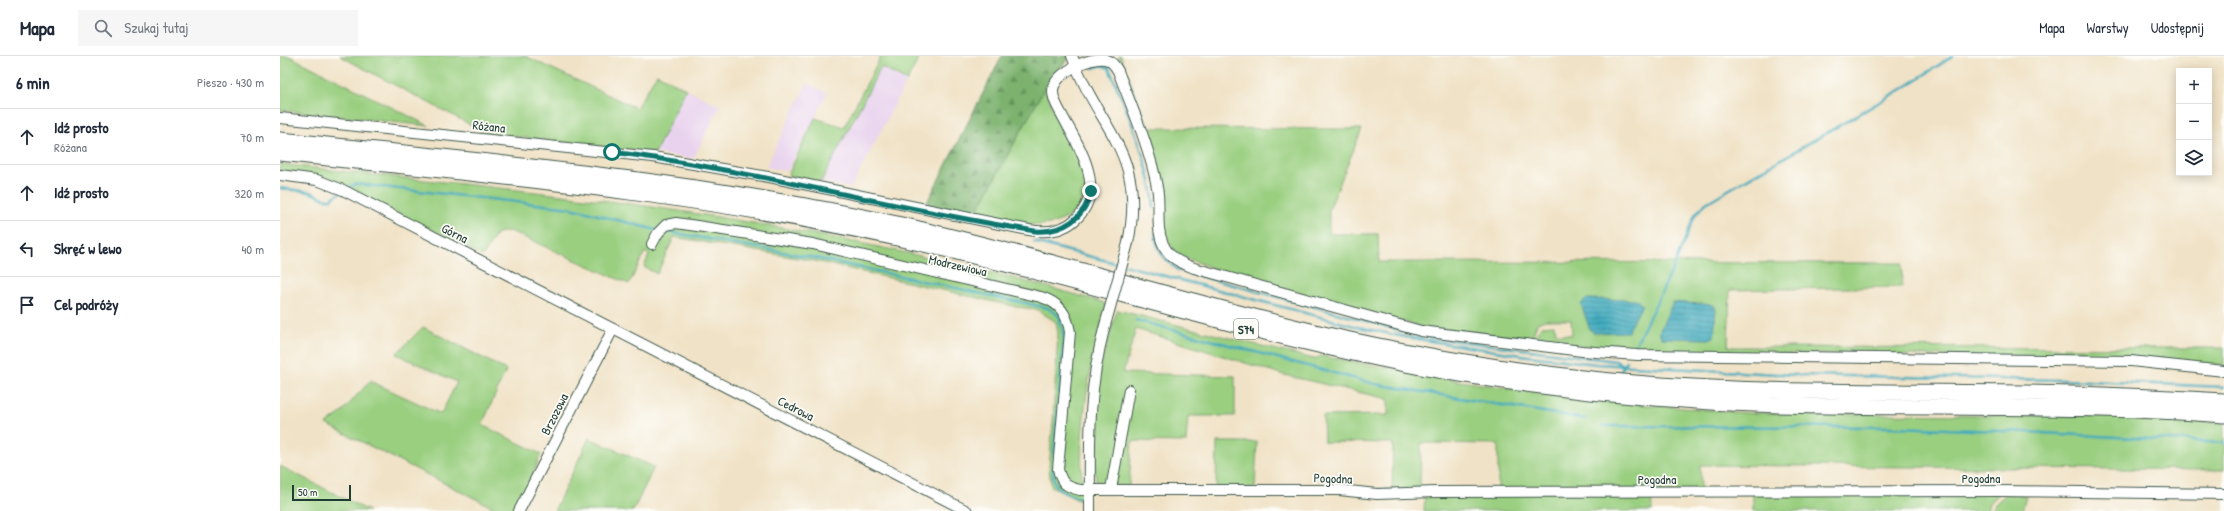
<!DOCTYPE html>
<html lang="pl">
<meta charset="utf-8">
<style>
:root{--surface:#fff;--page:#f6f6f7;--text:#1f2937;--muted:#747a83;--line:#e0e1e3}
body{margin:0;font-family:"Patrick Hand",sans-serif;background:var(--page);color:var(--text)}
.controls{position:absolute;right:12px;top:12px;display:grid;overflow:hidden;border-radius:0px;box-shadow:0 2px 10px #0003}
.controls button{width:36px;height:36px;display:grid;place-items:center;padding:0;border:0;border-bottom:1px solid var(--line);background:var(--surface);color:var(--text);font:20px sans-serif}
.scale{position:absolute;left:12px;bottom:10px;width:59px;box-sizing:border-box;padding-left:4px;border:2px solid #1f3d34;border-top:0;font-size:11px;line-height:14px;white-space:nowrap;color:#1f3d34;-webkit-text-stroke:3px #fdfcf7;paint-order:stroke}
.stop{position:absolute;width:12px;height:12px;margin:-9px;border:3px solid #0f766e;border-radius:50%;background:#fff}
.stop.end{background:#0f766e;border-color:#fff;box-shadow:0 1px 4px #0008}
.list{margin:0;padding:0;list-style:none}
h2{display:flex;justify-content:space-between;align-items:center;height:52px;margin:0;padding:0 16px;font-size:17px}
h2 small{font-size:13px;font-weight:400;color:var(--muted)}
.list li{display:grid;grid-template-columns:26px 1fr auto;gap:12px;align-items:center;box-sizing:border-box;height:56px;padding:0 16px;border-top:1px solid var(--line)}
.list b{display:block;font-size:15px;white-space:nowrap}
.list p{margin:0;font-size:13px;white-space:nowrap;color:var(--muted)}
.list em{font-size:13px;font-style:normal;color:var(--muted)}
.icon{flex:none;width:22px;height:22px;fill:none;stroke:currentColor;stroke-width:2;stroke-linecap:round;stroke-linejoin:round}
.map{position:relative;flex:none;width:1944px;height:455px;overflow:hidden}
header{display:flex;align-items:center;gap:24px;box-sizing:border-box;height:56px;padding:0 20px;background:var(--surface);border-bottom:1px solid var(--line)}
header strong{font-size:19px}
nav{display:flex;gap:22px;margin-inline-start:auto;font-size:14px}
.search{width:280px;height:36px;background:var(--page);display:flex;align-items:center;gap:10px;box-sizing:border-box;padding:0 14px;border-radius:0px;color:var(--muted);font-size:15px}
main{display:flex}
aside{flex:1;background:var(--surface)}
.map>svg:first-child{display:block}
.built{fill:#e8d2ee}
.grass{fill:#9acf80;stroke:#5c865a}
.forest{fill:url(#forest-firs);stroke:#4d7851}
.water{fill:url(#water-rules);stroke:#2e7378}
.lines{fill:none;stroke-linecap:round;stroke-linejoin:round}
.stream{stroke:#3da9bd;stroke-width:2.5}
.minor-casing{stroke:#3e564a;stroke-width:12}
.highway-casing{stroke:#3e564a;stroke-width:17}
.minor{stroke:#fff;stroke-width:10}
.highway{stroke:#fff;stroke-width:15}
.minor-bridge-casing{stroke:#3e564a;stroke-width:12;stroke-linecap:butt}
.minor-bridge{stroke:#fff;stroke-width:10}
.route{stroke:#0f766e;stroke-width:5}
.labels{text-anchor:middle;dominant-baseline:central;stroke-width:3.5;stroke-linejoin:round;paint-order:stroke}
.shield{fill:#fdfcf7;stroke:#62766e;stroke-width:1}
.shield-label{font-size:12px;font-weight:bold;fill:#1f3d34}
.street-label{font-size:13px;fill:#1f3d34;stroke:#fdfcf7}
</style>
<header>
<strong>Mapa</strong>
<div class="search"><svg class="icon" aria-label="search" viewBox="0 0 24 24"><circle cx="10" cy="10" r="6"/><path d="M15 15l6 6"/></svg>Szukaj tutaj</div>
<nav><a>Mapa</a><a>Warstwy</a><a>Udostępnij</a></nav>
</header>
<main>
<aside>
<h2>6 min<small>Pieszo · 430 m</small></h2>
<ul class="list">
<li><svg class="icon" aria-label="ahead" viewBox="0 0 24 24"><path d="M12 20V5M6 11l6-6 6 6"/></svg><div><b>Idź prosto</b><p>Różana</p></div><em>70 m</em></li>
<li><svg class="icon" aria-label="ahead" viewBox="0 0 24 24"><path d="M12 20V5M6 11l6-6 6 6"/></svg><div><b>Idź prosto</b></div><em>320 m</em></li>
<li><svg class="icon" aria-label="left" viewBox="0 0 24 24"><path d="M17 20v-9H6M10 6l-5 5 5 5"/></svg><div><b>Skręć w lewo</b></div><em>40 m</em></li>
<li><svg class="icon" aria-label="arrive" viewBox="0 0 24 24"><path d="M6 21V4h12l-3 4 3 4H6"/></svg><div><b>Cel podróży</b></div></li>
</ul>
</aside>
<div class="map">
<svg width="1944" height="455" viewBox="0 0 1944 455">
<defs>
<pattern id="forest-firs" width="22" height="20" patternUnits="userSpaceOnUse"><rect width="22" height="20" fill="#7bb26e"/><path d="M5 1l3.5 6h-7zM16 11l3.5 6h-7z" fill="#64925b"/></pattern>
<pattern id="water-rules" width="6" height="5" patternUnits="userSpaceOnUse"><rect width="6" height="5" fill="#3da9bd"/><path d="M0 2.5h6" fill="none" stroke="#338b9a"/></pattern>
</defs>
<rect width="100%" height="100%" fill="#fdfcf7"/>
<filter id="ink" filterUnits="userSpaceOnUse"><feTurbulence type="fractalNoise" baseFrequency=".025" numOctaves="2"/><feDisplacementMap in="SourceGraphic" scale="8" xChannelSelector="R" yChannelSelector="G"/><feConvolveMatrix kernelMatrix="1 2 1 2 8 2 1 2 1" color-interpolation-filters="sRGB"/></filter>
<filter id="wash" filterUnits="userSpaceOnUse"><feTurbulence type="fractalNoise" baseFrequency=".012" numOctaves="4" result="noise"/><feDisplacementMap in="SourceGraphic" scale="16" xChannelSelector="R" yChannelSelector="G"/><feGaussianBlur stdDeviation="0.9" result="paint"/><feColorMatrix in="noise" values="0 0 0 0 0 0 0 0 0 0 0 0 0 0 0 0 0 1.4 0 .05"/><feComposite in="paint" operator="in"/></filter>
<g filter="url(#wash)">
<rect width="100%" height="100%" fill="#f0e2c6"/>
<g class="built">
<path d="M 601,10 L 627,25 L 571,132 L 541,126 Z"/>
<path d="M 527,27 L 547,37 L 508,115 L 486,111 Z"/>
<path d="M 406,33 L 440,50 L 413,103 L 375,97 Z"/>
</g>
<g class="grass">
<path d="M 0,0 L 9,0 L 149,70 L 0,54 Z"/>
<path d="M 60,0 L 245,0 L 356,52 L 377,18 L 406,33 L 375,97 L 206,77 Z"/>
<path d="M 601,0 L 640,0 L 627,25 L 601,11 L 541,126 L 508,119 L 535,62 L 564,71 Z"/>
<path d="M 839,0 L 841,0 L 868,72 L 1082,73 L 1049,154 L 1049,178 L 1098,178 L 1099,206 L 1622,207 L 1622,231 L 1450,234 L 1448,291 L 1944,292 L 1944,310 L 1884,303 L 1340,295 L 1259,284 L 1256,279 L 1261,270 L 1274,269 L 1277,278 L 1292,279 L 1291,264 L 1265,264 L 1257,267 L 1252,283 L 1248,284 L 1146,272 L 941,215 L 898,199 L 889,187 L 885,173 L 882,128 Z"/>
<path d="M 771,21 C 770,25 768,29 768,33 C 768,68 828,117 798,152 C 773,182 728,164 695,158 Z"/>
<path d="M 0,108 C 107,121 214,130 321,144 C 490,166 657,199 822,246 L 826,248 C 809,315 797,373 803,443 L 798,444 L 771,430 L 769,411 L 773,367 L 778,277 L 776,266 L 756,253 L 737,251 L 535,205 L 394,181 L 377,218 L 364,211 L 369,199 L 365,196 L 349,228 L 230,175 L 217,177 L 203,200 L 73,135 L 0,117 Z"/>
<path d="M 837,254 L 1034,303 L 1041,300 L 1180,325 L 1305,344 L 1466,357 L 1818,360 L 1944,367 L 1944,414 L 1420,409 L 1421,436 L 1218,434 L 1218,388 L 1141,387 L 1140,436 L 1371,436 L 1372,455 L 1144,455 L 1145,441 L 1083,433 L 1112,433 L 1113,387 L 1044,386 L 1043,360 L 1108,359 L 1108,343 L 1004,319 L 856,273 L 843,317 L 955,320 L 955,360 L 908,360 L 906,386 L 852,385 L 849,430 L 820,428 L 816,426 L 813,387 L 819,315 Z"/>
<path d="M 143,271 L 226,314 L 202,369 L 261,398 L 238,455 L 220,455 L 46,368 L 61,357 L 90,325 L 161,358 L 177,326 L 116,298 Z"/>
<path d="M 309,382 L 374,411 L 353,455 L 274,455 Z"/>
<path d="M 937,386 L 977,386 L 975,432 L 936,433 Z"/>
<path d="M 0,410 L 89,455 L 0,455 Z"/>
<path d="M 1473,435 L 1721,435 L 1709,447 L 1707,455 L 1473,455 Z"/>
<path d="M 1726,438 L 1746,439 L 1742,455 L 1712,455 L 1715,448 Z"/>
</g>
<path class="forest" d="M 722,0 L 792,0 L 771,21 L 695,158 L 646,148 Z"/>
<g class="water">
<path d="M 1307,243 L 1357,244 L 1362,249 L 1348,276 L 1314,277 L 1310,274 L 1301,248 Z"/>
<path d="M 1393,246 L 1434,249 L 1436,253 L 1434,281 L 1429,283 L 1382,282 L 1379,276 Z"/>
</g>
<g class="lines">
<g class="stream">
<path d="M 813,12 L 821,9 L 829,12 C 846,53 871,108 874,152"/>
<path d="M 0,132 L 30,136 L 45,143 L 51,143 L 61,136"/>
<path d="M 66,133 L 76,128 L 291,152 L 376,174"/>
<path d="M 383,175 L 536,202 L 768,252 L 779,260 L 784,281 L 774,400"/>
<path d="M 875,177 C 876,194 885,204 898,214 L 1141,280 L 1335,305 L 1342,308"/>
<path d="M 754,186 L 839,208"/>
<path d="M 844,209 L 1078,271 L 1125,281 L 1248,300 L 1317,308 L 1517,319 L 1784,324 L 1944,331"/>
<path d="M 856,264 L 1095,328 L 1306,363"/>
<path d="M 1354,292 L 1391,217 L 1415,159 L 1426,147 L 1622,33 L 1673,0"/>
<path d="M 1339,318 L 1347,305"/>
<path d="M 1322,370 L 1615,371 L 1745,376 L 1944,387"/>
<path d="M 773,413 C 772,434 782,437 800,442"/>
</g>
</g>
</g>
<g filter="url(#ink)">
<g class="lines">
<g class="minor-casing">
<g id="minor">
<path d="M 792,0 C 819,75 867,96 848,187"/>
<path d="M 0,62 L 373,101 L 494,122 L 749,174 C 766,177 784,175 797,162 C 827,132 799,91 783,61 C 779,53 773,45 773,36 C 772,18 810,0 825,3 C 832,5 835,10 838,15 C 852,52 870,92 877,131 C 881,149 875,171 883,188 C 889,202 901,207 914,212 L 1141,275 L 1302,295 L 1357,299 L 1851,305 L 1944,315"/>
<path d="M 0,119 L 37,124 L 63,134 L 687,455"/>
<path d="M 372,188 L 378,177 L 386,169 L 396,167 L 417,170 L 533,188 L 761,241 C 780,247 787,258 790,276 L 778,413 C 781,427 786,431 800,434 L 1059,434 L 1097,438 L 1156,436 L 1721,435 L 1944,438"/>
<path d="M 831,433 L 849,334"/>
<path d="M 239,455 L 333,273"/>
<path d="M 810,455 C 810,389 807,339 824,273"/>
</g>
</g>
<g class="highway-casing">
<g id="highway">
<path d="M 0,84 C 207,106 414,124 617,168 C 749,197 878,238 1010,270 C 1090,290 1171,305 1253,316 C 1417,339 1581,335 1746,337 C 1812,338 1878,341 1944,345"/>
<path d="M 0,97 C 207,119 414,137 617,182 C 814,225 1004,291 1204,322 C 1301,337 1400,346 1499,349 C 1648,353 1796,348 1944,359"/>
</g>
</g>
<use href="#minor" class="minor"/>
<use href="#highway" class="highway"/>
<g class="minor-bridge-casing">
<path id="minor-bridge" d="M 824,273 L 848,187"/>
</g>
<use href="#minor-bridge" class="minor-bridge"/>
</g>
</g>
<g class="lines" filter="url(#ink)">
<path class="route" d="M 332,96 C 475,114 613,153 755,175 C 783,177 805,162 811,135"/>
</g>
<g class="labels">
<rect class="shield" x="954" y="263" width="24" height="20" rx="3"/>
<g class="shield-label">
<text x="966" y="273">S74</text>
</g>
<g class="street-label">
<text transform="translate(209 70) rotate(6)">Różana</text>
<text transform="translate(175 177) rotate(27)">Górna</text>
<text transform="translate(678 209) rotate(13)">Modrzewiowa</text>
<text transform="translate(516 352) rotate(27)">Cedrowa</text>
<text transform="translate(274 358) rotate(-63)">Brzozowa</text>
<text transform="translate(1053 422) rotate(2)">Pogodna</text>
<text x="1701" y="422">Pogodna</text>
<text x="1377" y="423">Pogodna</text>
</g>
</g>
</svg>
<div class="controls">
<button>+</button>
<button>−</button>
<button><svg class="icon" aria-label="layers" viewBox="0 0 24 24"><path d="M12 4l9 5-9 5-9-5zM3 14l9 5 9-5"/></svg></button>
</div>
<div class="scale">50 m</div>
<div class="stop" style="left:332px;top:96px"></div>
<div class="stop end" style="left:811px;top:135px"></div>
</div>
</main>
